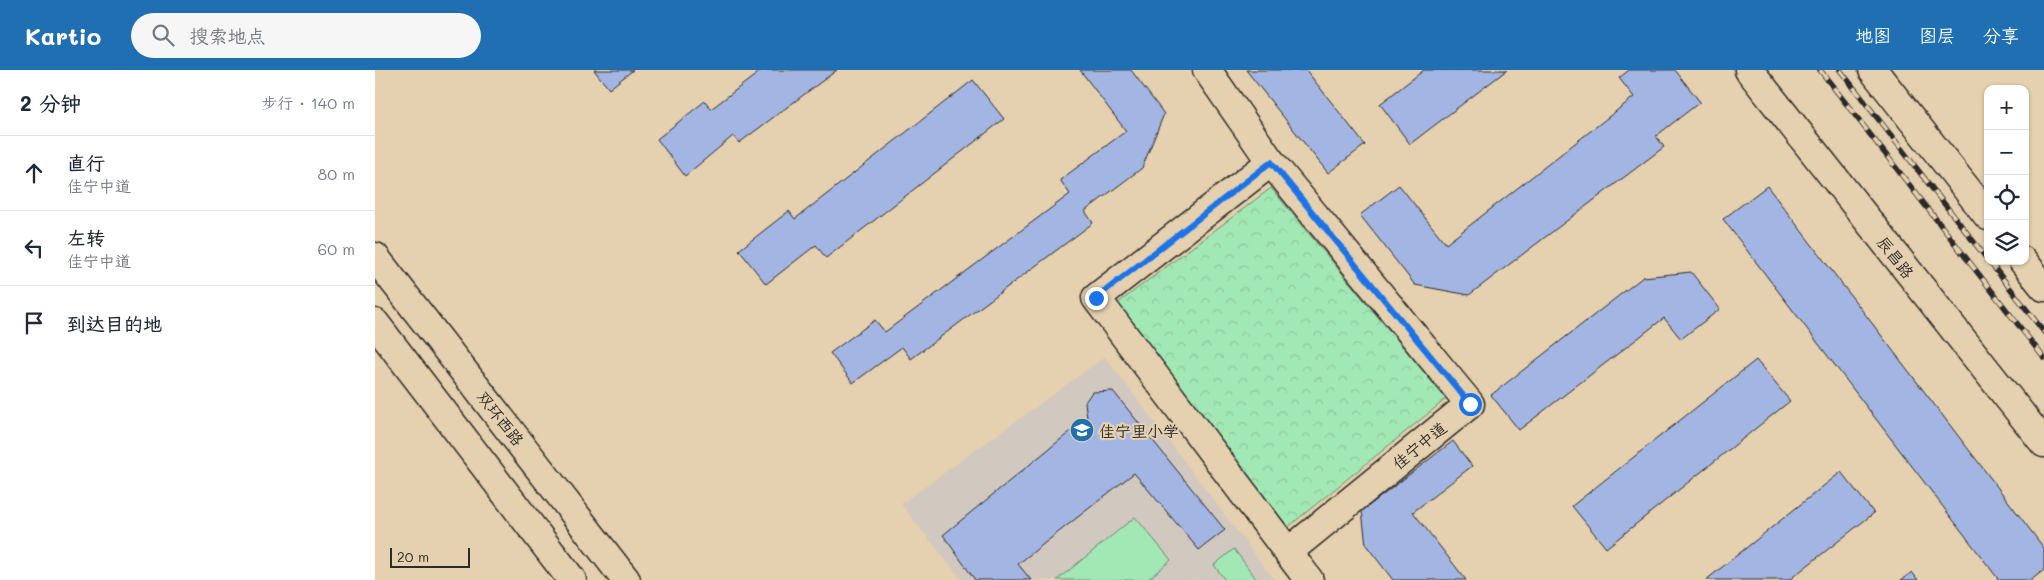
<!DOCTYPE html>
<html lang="zh">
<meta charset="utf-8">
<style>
:root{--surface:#fff;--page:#f6f6f7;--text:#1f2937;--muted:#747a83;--line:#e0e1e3;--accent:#1f6fb2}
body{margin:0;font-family:Mali,"LXGW WenKai TC",sans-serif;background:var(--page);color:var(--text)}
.controls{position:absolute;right:15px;top:15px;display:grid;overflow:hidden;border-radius:10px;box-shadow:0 1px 4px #0004}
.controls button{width:45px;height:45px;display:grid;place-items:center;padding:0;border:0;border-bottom:1px solid var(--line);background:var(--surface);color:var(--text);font:25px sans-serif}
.scale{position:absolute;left:15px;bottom:12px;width:80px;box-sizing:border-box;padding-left:5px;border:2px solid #2b2b2b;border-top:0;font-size:14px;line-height:18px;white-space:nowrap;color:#2b2b2b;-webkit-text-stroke:4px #e5d0af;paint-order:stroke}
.stop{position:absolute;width:15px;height:15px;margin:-11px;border:4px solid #1a73e8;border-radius:50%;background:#fff}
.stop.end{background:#1a73e8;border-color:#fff;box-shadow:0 1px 5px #0008}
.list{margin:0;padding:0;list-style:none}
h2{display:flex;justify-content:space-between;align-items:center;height:65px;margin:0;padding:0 20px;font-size:21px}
h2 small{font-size:16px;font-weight:400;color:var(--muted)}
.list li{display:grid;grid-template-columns:32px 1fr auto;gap:15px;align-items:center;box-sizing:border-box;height:75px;padding:0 20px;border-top:1px solid var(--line)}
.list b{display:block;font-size:19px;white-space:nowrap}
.list p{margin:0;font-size:16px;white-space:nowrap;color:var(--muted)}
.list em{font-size:16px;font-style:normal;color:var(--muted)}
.icon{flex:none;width:28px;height:28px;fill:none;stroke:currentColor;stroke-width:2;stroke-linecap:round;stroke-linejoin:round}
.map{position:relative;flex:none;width:1669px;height:510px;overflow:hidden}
header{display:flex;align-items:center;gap:30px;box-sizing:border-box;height:70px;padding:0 25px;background:var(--accent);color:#fff}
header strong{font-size:24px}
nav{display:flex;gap:28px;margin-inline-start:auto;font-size:18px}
.search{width:350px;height:45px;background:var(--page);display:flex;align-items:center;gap:12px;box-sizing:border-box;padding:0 18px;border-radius:28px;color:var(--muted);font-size:19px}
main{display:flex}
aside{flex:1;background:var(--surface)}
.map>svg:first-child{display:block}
.built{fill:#d1c8bf}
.park{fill:url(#park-crowns);stroke:#668a70}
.garden{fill:#a2e8b5;stroke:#668a70}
.building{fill:#a2b5e3;stroke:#2b2b2b}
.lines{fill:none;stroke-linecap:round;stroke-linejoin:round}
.street-casing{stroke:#2b2b2b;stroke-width:31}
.secondary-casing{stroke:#2b2b2b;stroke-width:31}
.primary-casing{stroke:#2b2b2b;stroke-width:31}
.street{stroke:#e5d0af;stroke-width:28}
.secondary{stroke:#e5d0af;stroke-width:28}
.primary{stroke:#e5d0af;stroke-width:28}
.rail-casing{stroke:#2b2b2b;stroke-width:5.5}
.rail{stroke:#e5d0af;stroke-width:4;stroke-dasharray:11;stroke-linecap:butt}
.route{stroke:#1a73e8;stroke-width:6}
.labels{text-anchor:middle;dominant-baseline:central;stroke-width:4.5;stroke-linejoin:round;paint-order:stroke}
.street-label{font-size:16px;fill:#2b2b2b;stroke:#e5d0af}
.poi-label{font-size:16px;fill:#2b2b2b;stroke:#e5d0af;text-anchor:start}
</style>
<header>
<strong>Kartio</strong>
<div class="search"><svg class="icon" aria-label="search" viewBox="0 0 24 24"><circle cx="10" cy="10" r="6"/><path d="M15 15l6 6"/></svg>搜索地点</div>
<nav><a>地图</a><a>图层</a><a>分享</a></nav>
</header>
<main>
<aside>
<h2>2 分钟<small>步行 · 140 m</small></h2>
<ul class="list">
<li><svg class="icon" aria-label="ahead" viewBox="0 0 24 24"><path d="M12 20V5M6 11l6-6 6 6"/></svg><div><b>直行</b><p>佳宁中道</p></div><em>80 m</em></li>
<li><svg class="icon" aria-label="left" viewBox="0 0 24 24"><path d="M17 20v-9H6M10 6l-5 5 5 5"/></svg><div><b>左转</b><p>佳宁中道</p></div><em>60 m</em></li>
<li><svg class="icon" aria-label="arrive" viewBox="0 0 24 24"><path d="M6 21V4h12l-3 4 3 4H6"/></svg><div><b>到达目的地</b></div></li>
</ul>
</aside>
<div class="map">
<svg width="1669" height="510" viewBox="0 0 1669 510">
<defs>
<pattern id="park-crowns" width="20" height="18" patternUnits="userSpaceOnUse" patternTransform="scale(1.25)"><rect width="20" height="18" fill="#a2e8b5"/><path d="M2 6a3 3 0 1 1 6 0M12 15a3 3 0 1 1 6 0" fill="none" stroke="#8cc79c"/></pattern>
</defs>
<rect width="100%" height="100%" fill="#e5d0af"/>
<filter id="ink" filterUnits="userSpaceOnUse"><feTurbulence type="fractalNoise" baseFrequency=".02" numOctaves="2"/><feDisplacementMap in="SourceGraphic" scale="10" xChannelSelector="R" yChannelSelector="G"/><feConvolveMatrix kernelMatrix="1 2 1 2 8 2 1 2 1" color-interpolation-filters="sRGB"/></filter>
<g filter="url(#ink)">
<path class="built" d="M 730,287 L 899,510 L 587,510 L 526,434 Z"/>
<path class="park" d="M 896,118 L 1071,329 L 913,457 L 743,233 Z"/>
<g class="garden">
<path d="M 760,447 L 796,490 L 772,510 L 682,510 Z"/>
<path d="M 859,479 L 882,510 L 850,510 L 839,495 Z"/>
</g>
<g class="building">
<path d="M 219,0 L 258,0 L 234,19 Z"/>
<path d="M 387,0 L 462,0 L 364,73 L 358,66 L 310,106 L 282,69 L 330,31 L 336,39 Z"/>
<path d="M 705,0 L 756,0 L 789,44 L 767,98 L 710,141 L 718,153 L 536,289 L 527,277 L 478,313 L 455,283 L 500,250 L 510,262 L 695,124 L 685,110 L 751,61 Z"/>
<path d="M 871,0 L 931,0 L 990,75 L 953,103 Z"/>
<path d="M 1049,0 L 1132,0 L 1035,74 L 1005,34 Z"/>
<path d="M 1254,0 L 1300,0 L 1325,32 L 1281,66 L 1289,77 L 1094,225 L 1040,215 L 985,145 L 1024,115 L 1071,174 L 1259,27 L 1244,8 Z"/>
<path d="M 598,10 L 629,49 L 451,188 L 441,175 L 391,214 L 364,180 L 414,141 L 420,149 Z"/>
<path d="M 1392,116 L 1669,478 L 1669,500 L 1656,510 L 1624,510 L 1348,149 Z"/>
<path d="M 1316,202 L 1345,239 L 1306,269 L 1289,248 L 1144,360 L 1116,325 L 1268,207 Z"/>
<path d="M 1381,290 L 1415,331 L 1231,478 L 1197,436 Z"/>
<path d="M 738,321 L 850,460 L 824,480 L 759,403 L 643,494 L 656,510 L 600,510 L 568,465 L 712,348 L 710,332 L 717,322 Z"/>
<path d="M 1078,371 L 1097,396 L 1038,442 L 1091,510 L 1018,510 L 991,475 L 987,441 Z"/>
<path d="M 1466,402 L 1499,443 L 1414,510 L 1331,510 Z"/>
<path d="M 1537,502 L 1543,510 L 1526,510 Z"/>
</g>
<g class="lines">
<g class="street-casing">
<g id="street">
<path d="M 832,0 L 896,92 L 1095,334 L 913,482"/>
<path d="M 896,92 L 721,228 L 934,510"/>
</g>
</g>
<g class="secondary-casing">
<g id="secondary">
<path d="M 0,187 L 251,510"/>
<path d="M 0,253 L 197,510"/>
</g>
</g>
<g class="primary-casing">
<g id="primary">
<path d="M 1374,0 L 1669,373"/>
<path d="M 1498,0 L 1613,146"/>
<path d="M 1648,191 L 1669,217"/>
</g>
</g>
<use href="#street" class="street"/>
<use href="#secondary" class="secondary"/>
<use href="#primary" class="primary"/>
<g class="rail-casing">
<g id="rail">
<path d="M 1445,0 L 1669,288"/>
<path d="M 1465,0 L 1613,190"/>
<path d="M 1614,191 L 1669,262"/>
</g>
</g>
<use href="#rail" class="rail"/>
</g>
</g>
<g class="lines" filter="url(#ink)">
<path class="route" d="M 721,228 L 896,92 L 1095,334"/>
</g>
<defs>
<g id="school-disc" transform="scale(1.25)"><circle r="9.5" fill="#1f6fb2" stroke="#e5d0af"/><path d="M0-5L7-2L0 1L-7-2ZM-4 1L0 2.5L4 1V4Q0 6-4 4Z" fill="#fff"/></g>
</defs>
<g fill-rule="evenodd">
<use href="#school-disc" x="707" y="360"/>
</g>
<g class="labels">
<g class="street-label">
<text transform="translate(1521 187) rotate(52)">辰昌路</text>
<text transform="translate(126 348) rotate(52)">双环西路</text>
<text transform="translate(1044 375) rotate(-39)">佳宁中道</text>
</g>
<g class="poi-label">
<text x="724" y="360">佳宁里小学</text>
</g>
</g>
</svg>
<div class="controls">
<button>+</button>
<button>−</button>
<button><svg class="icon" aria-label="locate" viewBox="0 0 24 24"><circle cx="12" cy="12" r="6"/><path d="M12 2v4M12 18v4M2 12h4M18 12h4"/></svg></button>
<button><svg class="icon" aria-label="layers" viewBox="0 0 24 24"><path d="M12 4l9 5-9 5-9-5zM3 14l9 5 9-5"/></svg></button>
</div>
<div class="scale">20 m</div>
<div class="stop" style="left:1095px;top:334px"></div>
<div class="stop end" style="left:721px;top:228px"></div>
</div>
</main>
